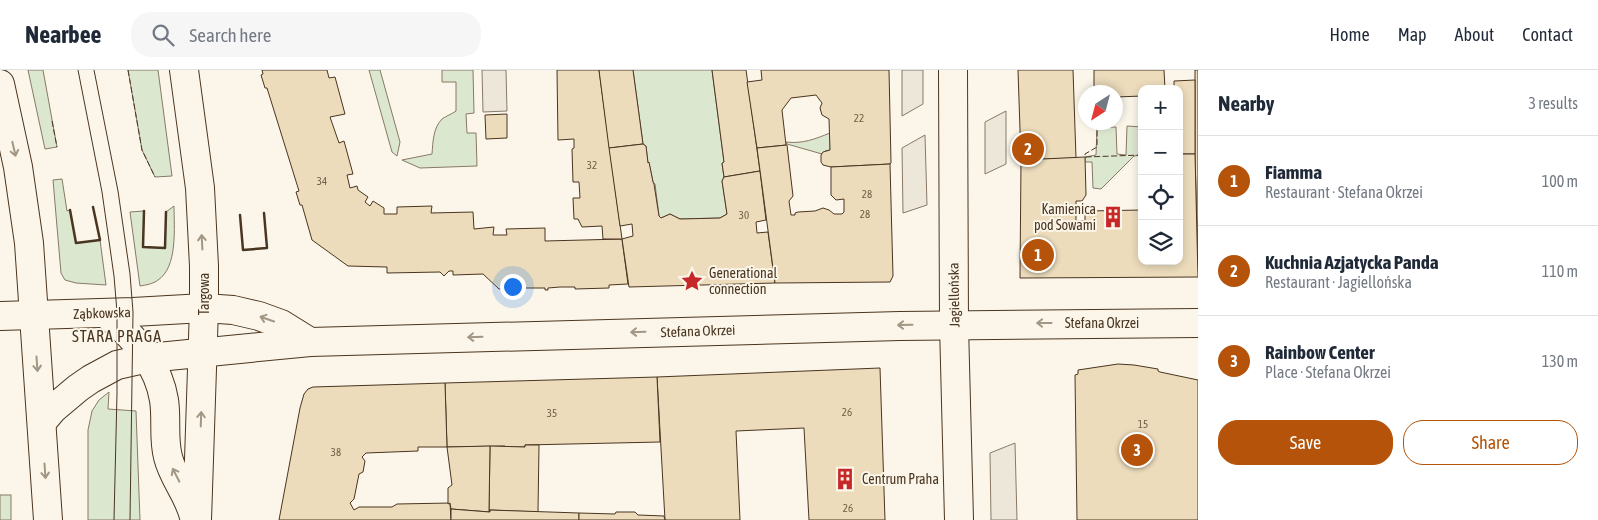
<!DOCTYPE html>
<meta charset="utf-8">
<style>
:root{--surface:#fff;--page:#f6f6f7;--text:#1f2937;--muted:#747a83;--line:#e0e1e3;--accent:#b45309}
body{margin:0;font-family:"Asap Condensed",sans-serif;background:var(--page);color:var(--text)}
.controls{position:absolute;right:15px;top:15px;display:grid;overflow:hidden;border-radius:10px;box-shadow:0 2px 8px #0003}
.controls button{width:45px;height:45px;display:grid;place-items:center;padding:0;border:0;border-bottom:1px solid var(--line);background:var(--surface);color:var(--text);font:25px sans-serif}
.compass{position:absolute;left:1078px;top:15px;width:45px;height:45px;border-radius:50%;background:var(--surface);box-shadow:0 2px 8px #0003;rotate:216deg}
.you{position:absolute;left:512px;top:216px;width:18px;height:18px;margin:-12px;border:4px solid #fff;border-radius:50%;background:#1a73e8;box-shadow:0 0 0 8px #1a73e833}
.badge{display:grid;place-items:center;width:32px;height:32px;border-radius:50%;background:var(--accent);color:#fff;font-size:16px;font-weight:700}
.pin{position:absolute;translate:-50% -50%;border:2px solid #fff;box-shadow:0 1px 5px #0006}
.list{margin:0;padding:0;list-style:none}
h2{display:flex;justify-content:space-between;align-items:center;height:65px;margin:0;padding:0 20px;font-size:21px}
h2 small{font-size:16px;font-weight:400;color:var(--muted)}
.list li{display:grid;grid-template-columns:32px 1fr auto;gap:15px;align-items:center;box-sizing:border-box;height:90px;padding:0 20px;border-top:1px solid var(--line)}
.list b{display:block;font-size:19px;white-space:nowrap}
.list p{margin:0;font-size:16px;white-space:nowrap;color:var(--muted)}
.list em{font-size:16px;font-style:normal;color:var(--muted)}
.actions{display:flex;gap:10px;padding:15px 20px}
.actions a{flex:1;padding:11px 0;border:1px solid var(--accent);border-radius:20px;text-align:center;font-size:18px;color:var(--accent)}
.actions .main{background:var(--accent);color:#fff}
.icon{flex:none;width:28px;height:28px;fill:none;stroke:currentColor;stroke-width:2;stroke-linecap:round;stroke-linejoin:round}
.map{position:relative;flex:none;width:1198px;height:450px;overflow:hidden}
header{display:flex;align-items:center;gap:30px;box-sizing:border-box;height:70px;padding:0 25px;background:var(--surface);border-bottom:1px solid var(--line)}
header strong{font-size:24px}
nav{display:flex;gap:28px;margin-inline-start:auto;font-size:18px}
.search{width:350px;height:45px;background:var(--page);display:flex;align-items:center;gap:12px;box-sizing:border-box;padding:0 18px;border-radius:20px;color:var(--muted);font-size:19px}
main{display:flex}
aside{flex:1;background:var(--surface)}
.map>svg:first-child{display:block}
.green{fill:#dce7d0;stroke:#887966}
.parking{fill:#ede7d9;stroke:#887966}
.building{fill:#ecdcbc;stroke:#4a3520}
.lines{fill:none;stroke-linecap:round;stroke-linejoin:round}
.secondary-casing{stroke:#4a3520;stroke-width:30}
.secondary{stroke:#fbf6e9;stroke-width:28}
.tram{stroke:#4a3520;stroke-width:1}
.fence{stroke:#4a3520;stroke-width:1;stroke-dasharray:6 2.5;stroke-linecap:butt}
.wall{stroke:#4a3520;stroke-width:2.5}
.oneway{stroke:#a29684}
.labels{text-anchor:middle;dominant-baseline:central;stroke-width:4;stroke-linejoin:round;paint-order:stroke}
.number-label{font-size:11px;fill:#725f47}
.poi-label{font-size:14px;fill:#4a3520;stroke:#fbf6e9;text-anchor:start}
.street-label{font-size:14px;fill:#4a3520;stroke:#fbf6e9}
.quarter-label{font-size:16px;letter-spacing:1px;fill:#4a3520;stroke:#fbf6e9}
</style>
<header>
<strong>Nearbee</strong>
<div class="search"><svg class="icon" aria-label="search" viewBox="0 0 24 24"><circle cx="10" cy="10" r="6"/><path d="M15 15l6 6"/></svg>Search here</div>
<nav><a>Home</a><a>Map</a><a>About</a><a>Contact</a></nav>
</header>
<main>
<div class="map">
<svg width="1198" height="450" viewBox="0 0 1198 450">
<rect width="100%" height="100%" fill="#fbf6e9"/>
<g class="green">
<path d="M 28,0 L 43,0 L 57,77 L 45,79 Z"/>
<path d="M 128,0 L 158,0 L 172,106 L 155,107 L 142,80 Z"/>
<path d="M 369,0 L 380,0 L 400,72 L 397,86 L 392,82 Z"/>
<path d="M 442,0 L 473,0 L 474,43 L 466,44 L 467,63 L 476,63 L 477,96 L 420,98 L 402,90 L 432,84 C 433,72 433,58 442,49 C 446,46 452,44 456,41 L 456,12 L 442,12 Z"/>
<path d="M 633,0 L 712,0 L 724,92 L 722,94 L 724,107 L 722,111 L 727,144 L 720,148 L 680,149 L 670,144 L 661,148 L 659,146 L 655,114 L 653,112 L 649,93 L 648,93 L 646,76 L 643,74 Z"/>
<path d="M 1127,56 L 1142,57 L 1142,85 L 1134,86 L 1101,119 L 1093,118 L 1092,92 L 1085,92 L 1085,87 L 1096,85 L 1097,58 L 1116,57 L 1117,84 L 1126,85 Z"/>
<path d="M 830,63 L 830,80 L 825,81 L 822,84 L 787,74 L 786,72 C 803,74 815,69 830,63 Z"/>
<path d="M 62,109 L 67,141 L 70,140 L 76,173 L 100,170 L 106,215 L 76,213 L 65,210 L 61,203 L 53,110 Z"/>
<path d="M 174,136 C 174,157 178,197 158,210 C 153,214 146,215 140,216 L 130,142 L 144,141 L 143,177 L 165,178 L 166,142 Z"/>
<path d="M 109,322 L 108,339 L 136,341 L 140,450 L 88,450 L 88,360 L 92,341 L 99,330 Z"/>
<rect x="0" y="425" width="11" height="25"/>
</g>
<g class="parking">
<path d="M 482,0 L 506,0 L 507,41 L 483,42 Z"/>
<path d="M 902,0 L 923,0 L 923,34 L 902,46 Z"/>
<path d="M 1006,41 L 1006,94 L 985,104 L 985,52 Z"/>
<path d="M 925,65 L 927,135 L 903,143 L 902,78 Z"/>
<path d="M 1015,373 L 1017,450 L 991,450 L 990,383 Z"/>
</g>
<g class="building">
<path d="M 262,0 L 327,0 L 329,8 L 335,7 L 345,44 L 330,47 L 339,73 L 344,71 L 353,104 L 347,105 L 350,118 L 357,116 L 358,120 L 368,127 L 365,132 L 370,136 L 373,131 L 384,138 L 384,144 L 397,144 L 397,137 L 432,136 L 431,143 L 473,142 L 474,159 L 494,157 L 493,165 L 507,165 L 506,159 L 545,158 L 545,171 L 622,169 L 628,214 L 609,215 L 609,218 L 575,219 L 575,217 L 560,217 L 548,218 L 548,220 L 545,220 L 545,218 L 518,218 L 517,221 L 514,221 L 514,219 L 499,219 L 483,204 L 453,205 L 453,201 L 449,201 L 444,206 L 440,202 L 387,203 L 387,197 L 348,196 L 312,170 L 302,135 L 300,135 L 296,122 L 299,121 L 267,18 L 265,18 L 261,5 L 263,4 Z"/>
<path d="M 557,0 L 599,0 L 622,169 L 603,169 L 602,156 L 582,157 L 578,149 L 574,149 L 573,128 L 580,128 L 579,112 L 573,112 L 572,79 L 574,78 L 574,69 L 558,70 Z"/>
<path d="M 599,0 L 633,0 L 643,74 L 609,78 Z"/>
<path d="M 712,0 L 746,0 L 760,101 L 724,107 L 722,93 L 724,92 Z"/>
<path d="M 761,0 L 889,0 L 891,93 L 890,94 L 831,97 L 823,95 L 821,92 L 821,85 L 823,82 L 830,80 L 829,49 L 822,45 L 820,38 L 822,33 L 816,25 L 791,28 L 782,40 L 786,75 L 757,78 L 747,12 L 762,10 Z"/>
<path d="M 1018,0 L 1073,0 L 1076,88 L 1021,90 Z"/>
<path d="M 1094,0 L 1164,0 L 1165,19 L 1142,19 L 1142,26 L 1116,27 L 1116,22 L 1094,22 Z"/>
<path d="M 1195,0 L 1198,0 L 1198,202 L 1195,84 Z"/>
<path d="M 1195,10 L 1195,84 L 1179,84 L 1179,19 L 1174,19 L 1174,11 Z"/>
<path d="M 507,44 L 507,68 L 486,69 L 485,45 Z"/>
<path d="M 643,74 L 646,76 L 648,93 L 649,92 L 653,112 L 654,114 L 659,146 L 661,148 L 670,144 L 680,149 L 720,148 L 727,144 L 722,111 L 724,107 L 760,101 L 766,150 L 756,152 L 757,163 L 768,162 L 775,213 L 629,217 L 622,169 L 633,166 L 632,154 L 620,156 L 609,78 Z"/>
<path d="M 787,75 L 793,126 L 789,131 L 791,145 L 795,145 L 795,143 L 798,142 L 815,141 L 823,138 L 829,140 L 834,144 L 842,144 L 844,142 L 844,129 L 836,130 L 831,125 L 831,97 L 890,94 L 893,206 L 890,212 L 775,213 L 757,78 Z"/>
<path d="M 1179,84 L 1195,84 L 1198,207 L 1020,208 L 1021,90 L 1085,87 L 1086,125 L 1082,131 L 1076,131 L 1076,151 L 1085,151 L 1085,144 L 1087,141 L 1142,140 L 1142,191 L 1179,191 Z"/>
<path d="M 1118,294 L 1134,295 L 1158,299 L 1158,301 L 1160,302 L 1198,310 L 1198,450 L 1077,450 L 1075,305 L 1078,304 L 1078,300 Z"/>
<path d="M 880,298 L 885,450 L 809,450 L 804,358 L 736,361 L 740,450 L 665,450 L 657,307 Z"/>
<path d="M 657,307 L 660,372 L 525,375 L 525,377 L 505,377 L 505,376 L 447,377 L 445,313 Z"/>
<path d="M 445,313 L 447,377 L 418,377 L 418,381 L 366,383 L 362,387 L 365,391 L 363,402 L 359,404 L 354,429 L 350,433 L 354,440 L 359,437 L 392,437 L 397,434 L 450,433 L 451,450 L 279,450 L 300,338 L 304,324 L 308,319 L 313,317 Z"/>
<path d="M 525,375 L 539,375 L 538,442 L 490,440 L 489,442 L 490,376 L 525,377 Z"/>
<path d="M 490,376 L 489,442 L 451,439 L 450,433 L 448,434 L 448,418 L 452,415 L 447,377 Z"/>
<path d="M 451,439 L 490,442 L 490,440 L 579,443 L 579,450 L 451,450 Z"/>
<path d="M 616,442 L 635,442 L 638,445 L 664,446 L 665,450 L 579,450 L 579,443 L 615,444 Z"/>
</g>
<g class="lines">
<g class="secondary-casing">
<g id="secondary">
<path d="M 184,0 L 200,118 L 204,196 L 204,238 L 197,450"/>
<path d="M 953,0 L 954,255 L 959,450"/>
<path d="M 0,14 L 18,97 L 29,173 L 48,450"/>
<path d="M 105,243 C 133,265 158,293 164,330 C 167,349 163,369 168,387 C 173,408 189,425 194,447"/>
<path d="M 0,246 L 133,242 L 204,238 L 233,240 L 259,246 L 281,254 L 310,272"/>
<path d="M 42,352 L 53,339 L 78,318 L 91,309 L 117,295 L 148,288 L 310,272 L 900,256 L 1198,253"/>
</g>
</g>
<use href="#secondary" class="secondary"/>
<g class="tram">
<path d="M 78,0 L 102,122 L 114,206 L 117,242 L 117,323 L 114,450"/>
<path d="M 94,0 L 118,121 L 130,204 L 133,242 L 130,450"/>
</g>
<g class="fence">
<path d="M 128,0 L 142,80 L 155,107"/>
<path d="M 52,51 L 57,77"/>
<path d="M 1097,52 L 1097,77 L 1085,84 L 1085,87 L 1142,85"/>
</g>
<g class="wall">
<path d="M 70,140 L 76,173 L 100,170 L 93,137"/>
<path d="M 144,141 L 143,177 L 165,178 L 166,142"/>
<path d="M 240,145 L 243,180 L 267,178 L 264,143"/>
</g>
</g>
<defs><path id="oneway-shaft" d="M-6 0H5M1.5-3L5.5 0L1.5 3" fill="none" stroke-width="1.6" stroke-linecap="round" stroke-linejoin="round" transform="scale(1.25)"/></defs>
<g class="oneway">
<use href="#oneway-shaft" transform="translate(14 79) rotate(77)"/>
<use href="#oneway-shaft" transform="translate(202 172) rotate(-93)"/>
<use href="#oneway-shaft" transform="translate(267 249) rotate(-161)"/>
<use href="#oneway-shaft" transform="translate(1044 253) rotate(180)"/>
<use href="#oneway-shaft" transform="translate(905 255) rotate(179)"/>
<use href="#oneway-shaft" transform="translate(638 262) rotate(178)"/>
<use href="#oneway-shaft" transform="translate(475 267) rotate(178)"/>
<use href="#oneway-shaft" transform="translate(37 294) rotate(86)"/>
<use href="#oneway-shaft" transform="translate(201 349) rotate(-88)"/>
<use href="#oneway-shaft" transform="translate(45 401) rotate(86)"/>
<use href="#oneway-shaft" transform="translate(176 405) rotate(-117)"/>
</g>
<defs>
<g id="building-bare" transform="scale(1.725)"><path d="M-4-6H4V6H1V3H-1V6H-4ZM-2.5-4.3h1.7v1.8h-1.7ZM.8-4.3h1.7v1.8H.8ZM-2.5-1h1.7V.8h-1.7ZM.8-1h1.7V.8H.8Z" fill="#c62828" stroke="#fbf6e9" stroke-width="2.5" paint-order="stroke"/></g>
<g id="sight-bare" transform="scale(1.725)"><path d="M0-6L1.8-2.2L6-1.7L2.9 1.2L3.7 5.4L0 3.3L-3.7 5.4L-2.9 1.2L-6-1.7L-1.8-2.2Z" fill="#c62828" stroke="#fbf6e9" stroke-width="2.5" paint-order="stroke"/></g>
</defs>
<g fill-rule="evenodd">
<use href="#building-bare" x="1113" y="147"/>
<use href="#sight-bare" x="692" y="211"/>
<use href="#building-bare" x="845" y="409"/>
</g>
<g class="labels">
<g class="number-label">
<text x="859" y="48">22</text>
<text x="592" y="95">32</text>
<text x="322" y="111">34</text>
<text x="867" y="124">28</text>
<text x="865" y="144">28</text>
<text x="744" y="145">30</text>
<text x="847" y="342">26</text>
<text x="552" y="343">35</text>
<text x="1143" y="354">15</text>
<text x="336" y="382">38</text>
<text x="848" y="438">26</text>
</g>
<g class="poi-label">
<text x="1096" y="139" text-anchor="end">Kamienica<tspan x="1096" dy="16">pod Sowami</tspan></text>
<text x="709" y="203">Generational<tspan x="709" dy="16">connection</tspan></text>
<text x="862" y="409">Centrum Praha</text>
</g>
<g class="street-label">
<text transform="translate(204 224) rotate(-90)">Targowa</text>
<text transform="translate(954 225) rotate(-91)">Jagiellońska</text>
<text transform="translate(102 243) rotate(-2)">Ząbkowska</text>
<text x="1102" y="253">Stefana Okrzei</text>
<text transform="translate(698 261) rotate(-2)">Stefana Okrzei</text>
</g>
<g class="quarter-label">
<text x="117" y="266">STARA PRAGA</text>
</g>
</g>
</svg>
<div class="controls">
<button>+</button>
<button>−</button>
<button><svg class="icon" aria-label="locate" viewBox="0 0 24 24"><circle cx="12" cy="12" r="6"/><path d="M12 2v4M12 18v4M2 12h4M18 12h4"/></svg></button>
<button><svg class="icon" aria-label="layers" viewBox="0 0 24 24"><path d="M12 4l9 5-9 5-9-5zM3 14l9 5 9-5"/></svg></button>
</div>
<svg class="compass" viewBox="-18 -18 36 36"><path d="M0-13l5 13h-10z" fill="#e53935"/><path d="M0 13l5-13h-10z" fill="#747a83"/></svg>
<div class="you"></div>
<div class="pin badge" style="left:1038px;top:185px">1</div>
<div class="pin badge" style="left:1028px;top:79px">2</div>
<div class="pin badge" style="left:1137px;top:380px">3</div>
</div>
<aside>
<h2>Nearby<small>3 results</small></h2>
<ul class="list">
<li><span class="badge">1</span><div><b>Fiamma</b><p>Restaurant · Stefana Okrzei</p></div><em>100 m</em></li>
<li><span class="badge">2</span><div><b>Kuchnia Azjatycka Panda</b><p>Restaurant · Jagiellońska</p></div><em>110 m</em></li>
<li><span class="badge">3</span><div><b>Rainbow Center</b><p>Place · Stefana Okrzei</p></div><em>130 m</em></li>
</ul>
<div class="actions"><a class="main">Save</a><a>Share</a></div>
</aside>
</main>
